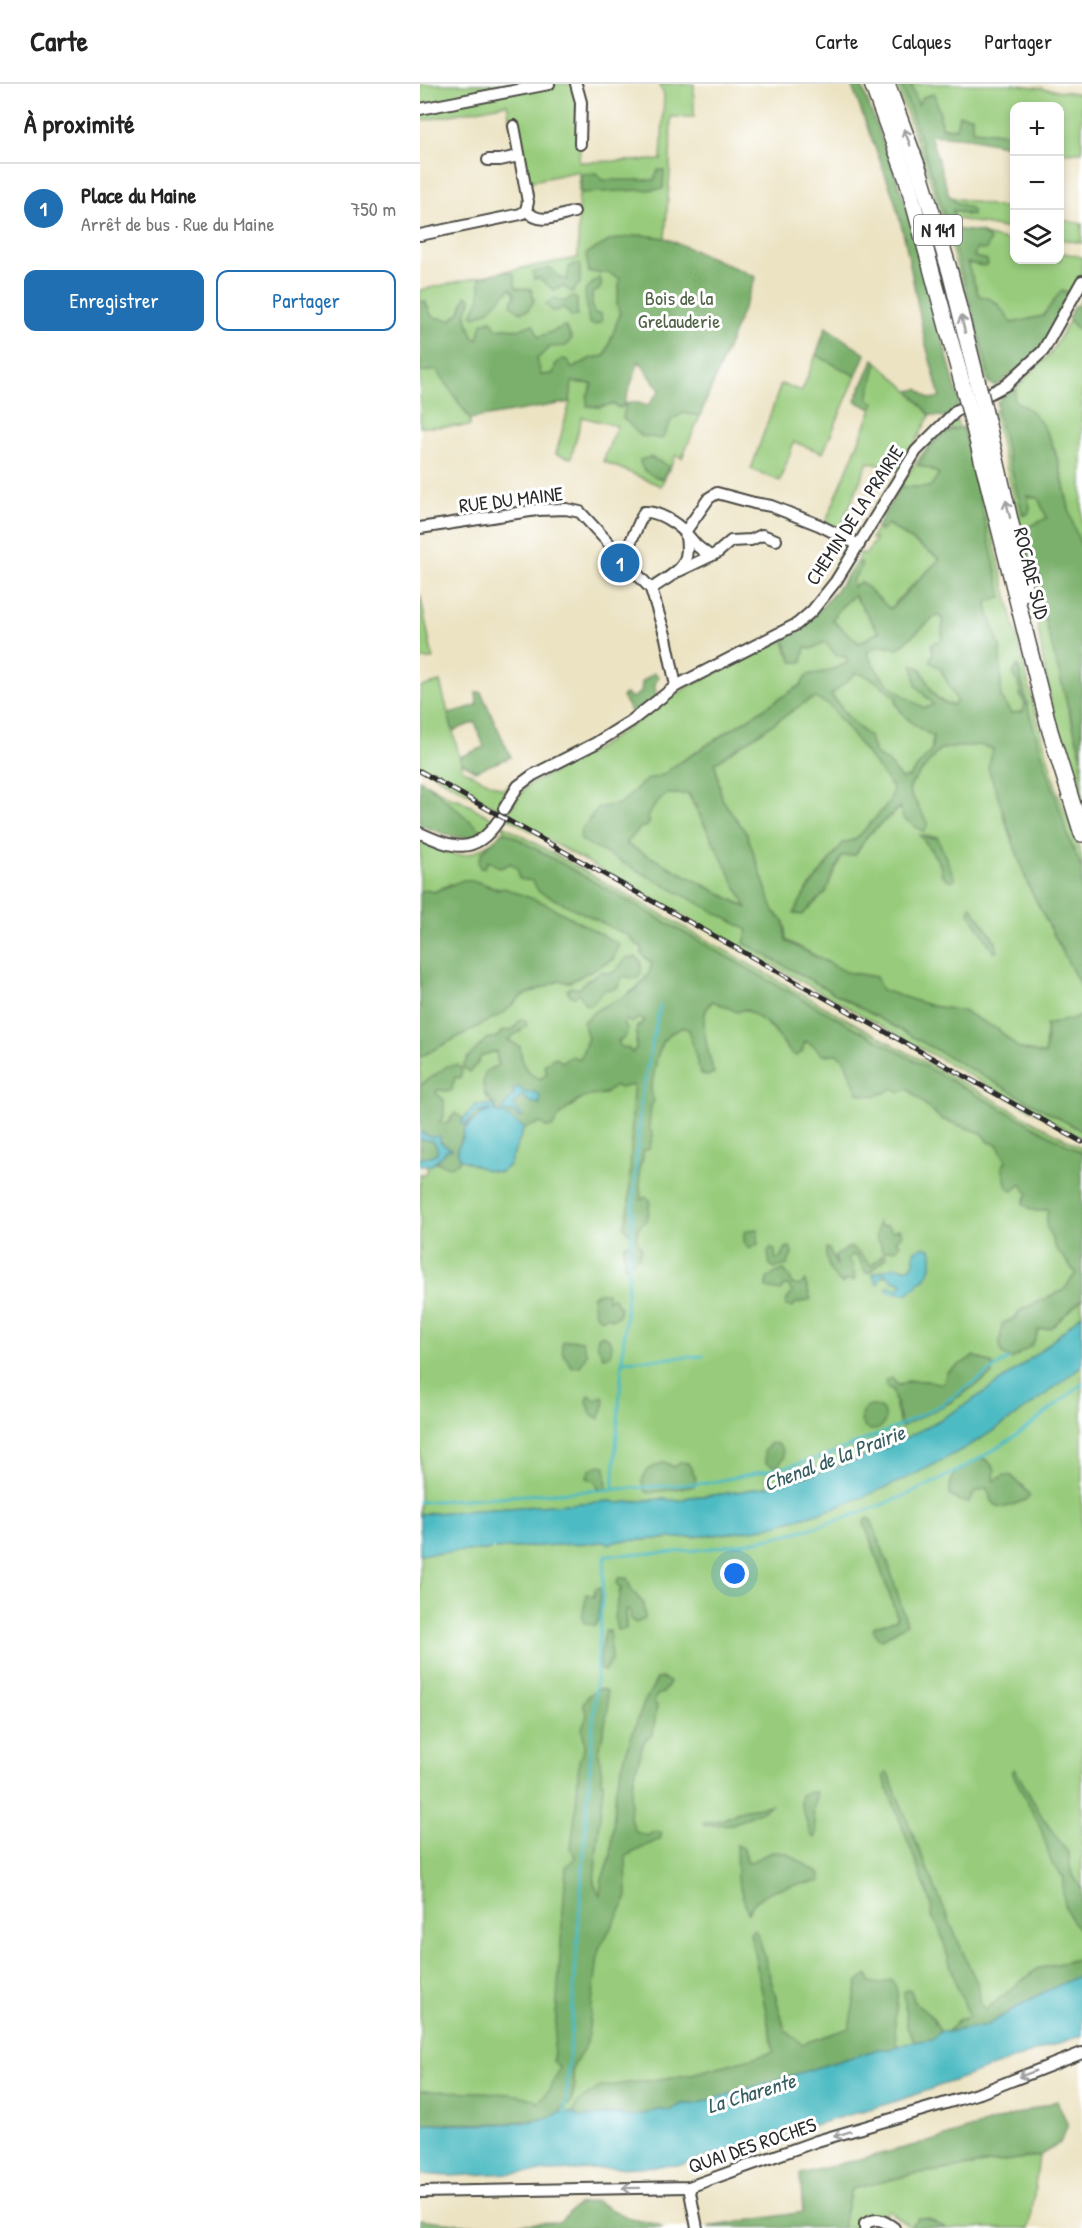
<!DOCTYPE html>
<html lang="fr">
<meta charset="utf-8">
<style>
:root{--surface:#fff;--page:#f6f6f6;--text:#222;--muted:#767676;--line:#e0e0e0;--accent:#1f6fb2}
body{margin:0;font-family:"Patrick Hand",sans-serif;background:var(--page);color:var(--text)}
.controls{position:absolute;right:18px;top:18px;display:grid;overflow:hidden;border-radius:12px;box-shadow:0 3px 9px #0003}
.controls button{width:54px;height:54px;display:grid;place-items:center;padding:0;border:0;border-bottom:2px solid var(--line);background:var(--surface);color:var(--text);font:30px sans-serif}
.you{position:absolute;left:315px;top:1490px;width:21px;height:21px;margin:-15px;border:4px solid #fff;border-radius:50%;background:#1a73e8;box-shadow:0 0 0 9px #1a73e833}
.badge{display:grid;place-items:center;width:39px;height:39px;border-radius:50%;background:var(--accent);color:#fff;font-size:20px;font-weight:700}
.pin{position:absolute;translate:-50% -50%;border:3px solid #fff;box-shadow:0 2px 6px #0006}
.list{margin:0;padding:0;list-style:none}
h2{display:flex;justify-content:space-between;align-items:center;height:78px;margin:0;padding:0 24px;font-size:26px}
h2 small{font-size:20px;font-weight:400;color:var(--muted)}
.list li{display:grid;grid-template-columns:39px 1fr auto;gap:18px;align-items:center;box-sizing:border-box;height:90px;padding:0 24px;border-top:2px solid var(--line)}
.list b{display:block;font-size:22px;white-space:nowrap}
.list p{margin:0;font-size:20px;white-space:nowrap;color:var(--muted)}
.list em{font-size:20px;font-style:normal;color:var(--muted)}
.actions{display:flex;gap:12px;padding:18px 24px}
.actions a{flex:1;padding:14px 0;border:2px solid var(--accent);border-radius:12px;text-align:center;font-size:21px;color:var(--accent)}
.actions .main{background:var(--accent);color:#fff}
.icon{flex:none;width:33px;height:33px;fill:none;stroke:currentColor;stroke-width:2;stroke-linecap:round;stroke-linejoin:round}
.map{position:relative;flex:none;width:662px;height:2144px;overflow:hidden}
header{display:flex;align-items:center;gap:36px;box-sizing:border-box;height:84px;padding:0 30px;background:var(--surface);border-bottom:2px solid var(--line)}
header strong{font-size:28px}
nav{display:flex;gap:33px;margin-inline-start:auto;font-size:21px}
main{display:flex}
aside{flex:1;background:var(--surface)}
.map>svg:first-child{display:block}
.green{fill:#98cc7c;stroke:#627c54;stroke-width:1.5;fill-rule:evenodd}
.forest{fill:#7ab06c;stroke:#526e4c;stroke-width:1.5;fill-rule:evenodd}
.water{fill:#4dbbc3;stroke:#3c7377;stroke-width:1.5}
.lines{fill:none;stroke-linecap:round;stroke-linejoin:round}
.stream{stroke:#4dbbc3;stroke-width:3}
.minor-casing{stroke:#484742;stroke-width:14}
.highway-casing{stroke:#484742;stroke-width:18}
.minor{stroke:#fff;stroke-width:10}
.highway{stroke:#fff;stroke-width:15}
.rail-casing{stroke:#2b2b2b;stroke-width:5}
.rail{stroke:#fff;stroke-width:3;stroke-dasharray:9;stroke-linecap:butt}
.highway-bridge-casing{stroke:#484742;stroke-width:18;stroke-linecap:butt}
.highway-bridge{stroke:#fff;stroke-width:15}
.oneway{stroke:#a0a0a0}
.labels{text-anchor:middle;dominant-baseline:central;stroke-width:6;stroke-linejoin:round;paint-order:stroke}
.shield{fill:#fff;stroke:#6b6b6b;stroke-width:1.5}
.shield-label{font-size:18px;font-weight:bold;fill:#2b2b2b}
.park-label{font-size:20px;fill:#516347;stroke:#fff}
.street-label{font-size:20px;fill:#2b2b2b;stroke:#fff}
.water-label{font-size:21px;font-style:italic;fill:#375d60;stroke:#fff}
</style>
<header>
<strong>Carte</strong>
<nav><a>Carte</a><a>Calques</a><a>Partager</a></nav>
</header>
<main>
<aside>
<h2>À proximité<small></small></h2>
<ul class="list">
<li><span class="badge">1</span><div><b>Place du Maine</b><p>Arrêt de bus · Rue du Maine</p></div><em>750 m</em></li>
</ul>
<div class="actions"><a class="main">Enregistrer</a><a>Partager</a></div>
</aside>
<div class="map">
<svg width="662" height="2144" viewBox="0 0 662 2144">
<rect width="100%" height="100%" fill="#fff"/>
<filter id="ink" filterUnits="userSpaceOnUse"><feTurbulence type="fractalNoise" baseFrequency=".0167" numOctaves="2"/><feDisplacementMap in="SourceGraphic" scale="12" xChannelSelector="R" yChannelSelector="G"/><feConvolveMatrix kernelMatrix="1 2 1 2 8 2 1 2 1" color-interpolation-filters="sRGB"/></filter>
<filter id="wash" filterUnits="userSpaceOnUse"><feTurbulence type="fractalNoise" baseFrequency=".008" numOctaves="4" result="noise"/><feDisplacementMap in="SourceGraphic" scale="24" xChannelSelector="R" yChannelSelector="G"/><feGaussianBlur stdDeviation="1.35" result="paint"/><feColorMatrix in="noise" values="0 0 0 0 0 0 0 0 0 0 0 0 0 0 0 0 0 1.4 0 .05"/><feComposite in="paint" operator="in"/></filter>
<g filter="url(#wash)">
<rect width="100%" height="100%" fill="#ece3c3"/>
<g class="green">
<path d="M 0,0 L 93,0 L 94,2 L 106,0 L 156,0 L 160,60 L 159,78 L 241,76 L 244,11 L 239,0 L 274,0 L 274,33 L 251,33 L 250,88 L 245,154 L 221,151 L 169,188 L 189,189 L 200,195 L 197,221 L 200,230 L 185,272 L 171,274 L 152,286 L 136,280 L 134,290 L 120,291 L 116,275 L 130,263 C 117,252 93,239 75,246 C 70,248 64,253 59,257 L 53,253 L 45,229 L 51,217 L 43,219 L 40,228 L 31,236 L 12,233 L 5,217 L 0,218 L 0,206 L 86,187 L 158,174 L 159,87 L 108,98 L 97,37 L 90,38 L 87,20 L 0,37 Z"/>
<path d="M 476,0 L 481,0 C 516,98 546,197 571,298 L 567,299 C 543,197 513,98 476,0 Z"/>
<path d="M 491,0 L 593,0 L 662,10 L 662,68 L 640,69 L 640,22 L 594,22 L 594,41 L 593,41 L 590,50 L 552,46 L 539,31 L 536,44 L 521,44 L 520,30 L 514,10 L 504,13 L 498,21 Z"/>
<path d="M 531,113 L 594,126 L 594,146 L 534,134 L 533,126 L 546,131 Z"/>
<path d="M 640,135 L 662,140 L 662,159 L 640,155 Z"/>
<path d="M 564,151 L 594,158 L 594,176 L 640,176 L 640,168 L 662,173 L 662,190 L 649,215 L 641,207 L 623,232 L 592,239 L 577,219 L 559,212 L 547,179 L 564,182 L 567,176 L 554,173 L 556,165 L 569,156 Z"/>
<path d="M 662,214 L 662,463 C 645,429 646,387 629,352 C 624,341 603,325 594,316 L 596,304 L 631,269 Z"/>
<path d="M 396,271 L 436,292 L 403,369 L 374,358 L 360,397 L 331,385 L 361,300 L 382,307 Z"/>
<path d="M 454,275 L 489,307 L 510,331 L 480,387 L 448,378 L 419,448 L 404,442 L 452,325 L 435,317 Z"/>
<path d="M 17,286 L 50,335 L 50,342 L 0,343 L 0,288 Z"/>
<path d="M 151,298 L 173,300 L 179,323 L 193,320 L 200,324 L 206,320 L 203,334 L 242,355 L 252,335 L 264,329 L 280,332 L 262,374 L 256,371 L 241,402 L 183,377 L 197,342 L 162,333 L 151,374 L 136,370 L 150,318 Z"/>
<path d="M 573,327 L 577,327 L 603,431 L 610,424 L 608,412 L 618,414 L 627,434 L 606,445 L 648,625 L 662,674 L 662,727 L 635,637 L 623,577 L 607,470 Z"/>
<path d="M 537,337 L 539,344 L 530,345 L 498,381 L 511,385 L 519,391 L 510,403 L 480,403 C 496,378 511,352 537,337 Z"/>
<path d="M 543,343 L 546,343 L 614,623 L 637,707 L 662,773 L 662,785 C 633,721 614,650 598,582 L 600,611 L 605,620 L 603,628 L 591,629 L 581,613 L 580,563 L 568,527 L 567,517 L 582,514 Z"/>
<path d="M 467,440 L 520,475 L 485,508 L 470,525 L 441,498 L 433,503 L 432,497 L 441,483 L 441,478 L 436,479 L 441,468 L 445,471 L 456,455 L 451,455 L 457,443 L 460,447 Z"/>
<path d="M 0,510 L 13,575 L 0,575 Z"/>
<path d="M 434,511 L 459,548 L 439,559 L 412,536 L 421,523 Z"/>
<path d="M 518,530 L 523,536 L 520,584 L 537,617 L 534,621 C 511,618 511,601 500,584 L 494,581 L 514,622 L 504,624 L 482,612 L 464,598 L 451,577 L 447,568 C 458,561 465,559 477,565 Z"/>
<path d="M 364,556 L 366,565 L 373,578 L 382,578 L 385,563 L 391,565 L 405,558 L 417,572 L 426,573 L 428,579 L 405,588 L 387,591 L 381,601 L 254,682 L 243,691 L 226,696 L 200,720 L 178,724 L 169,735 L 329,846 L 325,860 L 662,1047 L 662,1054 L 85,732 L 107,702 L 178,664 L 269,602 Z"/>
<path d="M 436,589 C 450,591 467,604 477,615 L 475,618 C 485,635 496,643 513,652 L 512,666 L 489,693 L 481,695 L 468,678 L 455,670 L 450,654 L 429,634 L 411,610 Z"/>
<path d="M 20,598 L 43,686 L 82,705 L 92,700 L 85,709 L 78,725 L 0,683 L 0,603 Z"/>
<path d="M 395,614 L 409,620 L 473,704 L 470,718 L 436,755 L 405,785 L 385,809 L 374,829 L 382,831 L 406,808 L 411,794 L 422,772 L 435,771 L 448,751 L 481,723 L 495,743 L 504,747 L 508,740 L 489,707 L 491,700 L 520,665 L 559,661 L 573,665 L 583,730 L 608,801 L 662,905 L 662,932 L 626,941 L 625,971 L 598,964 L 579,946 L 543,927 L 512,922 L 462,906 L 455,893 L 426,888 L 366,856 L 364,837 L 354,828 L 327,751 L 302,715 L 295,679 L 387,617 ZM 501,752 L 517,753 L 523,768 L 522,791 L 520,780 Z"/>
<path d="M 7,700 L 33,715 L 37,714 L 73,735 L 63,748 Z"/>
<path d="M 247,710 L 268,710 L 328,824 L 206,760 C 220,744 230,723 247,710 Z"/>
<path d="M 83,741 L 421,932 L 662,1064 L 662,1069 L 355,900 L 84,747 Z"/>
<path d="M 0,756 C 15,763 35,776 52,769 C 60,766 67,760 75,757 L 62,768 L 68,776 L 90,778 L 113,797 L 209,852 L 217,861 L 222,862 L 222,870 L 232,880 C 229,893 221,902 209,909 L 219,934 L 225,936 L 217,943 L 216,964 L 212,969 L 201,964 L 168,954 L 160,975 L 127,989 L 120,995 C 104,989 102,979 100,963 L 88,956 L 94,950 L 102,947 L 82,947 L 77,953 L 66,955 L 56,968 L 47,974 L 57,980 L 61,972 L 76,966 L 78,981 L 64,1010 L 74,1021 L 56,1021 L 43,1035 L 35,1029 L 27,1040 L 19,1039 L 16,1009 L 17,1006 L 31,1007 L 35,993 L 41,986 L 7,996 L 0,1002 L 0,973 L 85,928 L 102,912 L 139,897 L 150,898 L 193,875 L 198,860 L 124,819 L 58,798 L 30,800 L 14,808 L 5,806 L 0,808 Z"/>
<path d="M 293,917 C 336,927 343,931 369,967 L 384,956 L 394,962 L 403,971 L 417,970 L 424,975 L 438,1009 C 449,1014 464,1011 473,1004 L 488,1005 L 521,1035 L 562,1049 L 569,1058 L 577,1060 L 608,1109 L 629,1124 L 647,1179 L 656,1189 L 644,1206 L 603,1225 L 597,1233 L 582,1240 L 592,1275 L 618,1246 L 631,1244 L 662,1215 L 662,1230 C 569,1319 451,1386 323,1407 C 305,1410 287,1412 269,1413 C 266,1414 263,1416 260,1416 C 255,1417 248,1415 242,1415 C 227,1416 212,1418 196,1419 L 192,1417 L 0,1430 L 0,1089 L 3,1092 L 8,1086 L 6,1082 L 17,1078 L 29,1083 L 38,1079 L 40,1075 L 66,1086 L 81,1088 L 89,1081 L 104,1044 L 137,1032 L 165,1013 L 185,1010 L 195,1001 L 237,974 L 242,958 L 251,949 L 263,943 L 269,946 L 293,989 C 290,971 274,929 293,917 ZM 494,1178 L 511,1183 L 502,1198 L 473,1209 L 466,1204 L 478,1205 L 481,1203 L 481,1198 L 472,1196 L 471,1193 C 462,1190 461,1192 456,1199 L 453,1190 C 461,1187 467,1185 475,1184 C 481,1183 484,1185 491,1183 ZM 554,1272 L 573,1280 L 572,1290 L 529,1319 L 479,1339 C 478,1326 473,1317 473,1304 L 487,1297 L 507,1297 L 523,1301 Z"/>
<path d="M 662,1281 L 662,1874 L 617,1885 L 558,1932 L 538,1936 L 527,1948 L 513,1955 L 485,1959 L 470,1965 L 459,1965 L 374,1991 L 132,2033 L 88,2039 L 0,2040 L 0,1470 L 184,1458 L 189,1460 L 199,1457 C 252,1454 316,1453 366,1438 C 382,1433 399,1429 414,1424 C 506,1391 589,1344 662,1281 ZM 560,1374 L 574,1398 L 596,1398 L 604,1402 L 606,1416 C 596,1418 582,1429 573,1418 C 570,1415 569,1408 567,1404 L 555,1408 L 551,1380 ZM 444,1438 L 487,1540 L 455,1542 L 476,1536 L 477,1532 ZM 201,1505 L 212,1507 L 224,1520 L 206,1526 L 207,1537 L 199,1508 Z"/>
<path d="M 619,2072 L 610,2144 L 527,2144 L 508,2134 L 498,2134 L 490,2142 L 468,2126 L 464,2132 L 453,2131 L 443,2135 L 441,2144 L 422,2144 L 431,2105 L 495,2090 Z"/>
</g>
<g class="forest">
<path d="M 431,0 L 441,0 L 490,131 L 539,317 L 537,324 L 525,333 L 510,331 L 489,307 L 498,305 L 510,315 L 520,313 L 505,257 L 485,156 L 474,114 Z"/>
<path d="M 481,0 L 491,0 L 498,21 L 503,13 L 514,10 L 520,30 L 521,44 L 536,44 L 539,31 L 552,32 L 552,46 L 590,50 L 593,41 L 594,41 L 594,63 L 549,54 L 510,51 L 529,111 L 535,118 L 552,125 L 552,131 L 533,126 L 534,142 L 540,146 L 561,148 L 570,156 L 566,166 L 556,165 L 554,173 L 567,176 L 568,180 L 564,182 L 547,179 L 559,212 C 575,212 583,228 592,239 L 623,232 L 641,207 L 649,208 L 649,215 L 630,252 L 608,277 L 576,302 L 571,300 C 547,198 516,99 481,0 Z"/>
<path d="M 238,86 L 244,86 L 243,105 L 161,109 L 161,90 L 176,89 L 182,96 L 234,96 Z"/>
<path d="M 221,151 L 245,154 L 336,193 L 280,332 L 264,329 L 252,335 L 242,355 L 221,352 L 203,334 L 206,320 L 215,318 L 228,322 L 240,306 L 219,277 L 204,320 L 200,324 L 193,320 L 179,323 L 167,322 L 167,312 L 173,300 L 152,298 L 150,318 L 50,335 L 17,286 L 0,288 L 0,218 L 5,217 L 12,233 L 31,236 L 40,228 L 46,212 L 50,213 L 51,217 L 45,230 L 53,253 L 58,256 L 62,239 L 71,236 L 77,245 L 88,244 L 98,246 L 113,240 L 119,253 L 145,242 L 152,254 L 146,262 L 130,263 L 117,275 L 121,291 L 133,290 L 136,280 L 142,275 L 148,276 L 152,285 L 171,274 L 185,272 L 200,230 L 197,221 L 200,195 L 189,189 L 169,188 L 166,170 L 191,156 Z"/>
<path d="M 154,180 L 160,180 L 160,199 L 152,208 L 142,202 L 134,206 L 119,194 L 114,195 L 113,188 L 131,184 L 140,194 L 147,196 L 149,183 Z"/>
<path d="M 86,187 L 94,190 L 96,204 L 111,205 L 114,217 L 108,226 L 101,228 L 91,221 L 95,210 L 91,204 L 69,226 L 56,233 L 52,231 L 60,213 L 60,193 Z"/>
<path d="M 179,194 L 182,199 L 179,206 L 172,209 L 172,223 L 174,229 L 181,230 L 182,238 L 174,241 L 169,239 L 165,208 L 167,204 Z"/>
<path d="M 153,212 L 157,216 L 157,232 L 152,233 L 143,223 L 137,227 L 132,227 L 126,220 L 135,214 L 144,218 Z"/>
<path d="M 658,221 C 662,228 662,237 662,245 L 658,246 L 648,234 L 654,222 Z"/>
<path d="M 406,243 L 445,270 L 436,292 L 396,271 Z"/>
<path d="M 454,275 L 457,278 L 448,315 L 455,319 L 452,325 L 435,317 Z"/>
<path d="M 596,304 L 594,316 C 600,320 608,324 613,329 C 646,365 641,421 662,463 L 662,674 L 628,548 L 606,444 L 627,434 L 618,414 L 608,412 L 610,424 L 608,430 L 603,431 L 577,327 L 577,318 L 590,306 Z"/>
<path d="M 543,343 L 582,513 L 567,518 L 568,527 L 580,563 L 581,613 L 591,629 L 603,628 L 605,620 C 599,609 600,599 593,589 L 598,581 L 610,632 L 650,758 L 662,785 L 662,905 L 608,801 L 568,684 L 573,665 L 559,661 L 520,665 L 491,700 L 489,707 L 508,740 L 504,748 L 483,734 L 480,723 L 448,751 L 435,771 L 422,772 L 411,794 L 406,808 L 382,831 L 374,829 L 385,809 L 423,759 L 436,755 L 470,718 L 473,704 L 409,621 L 395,614 L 387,617 L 295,679 L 302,715 L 327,750 L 354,828 L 364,837 L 366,857 L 426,888 L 456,893 L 462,906 L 512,922 L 543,927 L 579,946 L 598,964 L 625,971 L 627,954 L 626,941 L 662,932 L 662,1047 L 324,859 L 328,846 L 161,756 L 160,748 L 178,724 L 200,720 L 226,696 L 243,691 L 254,682 L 381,601 L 387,591 L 405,588 L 428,579 L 426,573 L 417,572 L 405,558 L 391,565 L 385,563 L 382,578 L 373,578 L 364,556 C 396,534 414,511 436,479 L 441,478 L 441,483 L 432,497 L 433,503 L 441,498 L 470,525 L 520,475 L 468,440 L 461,447 L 457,443 L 480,403 L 510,403 L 519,390 L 511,385 L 498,381 C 508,363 521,347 543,343 ZM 434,511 L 459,548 L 439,559 L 412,536 L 421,523 ZM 518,530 L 523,536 L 522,556 L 511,560 L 513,569 L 510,578 L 520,584 L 537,617 L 533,621 C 511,618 511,601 500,584 L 493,581 L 496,602 L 514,621 L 504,624 C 479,610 458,596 447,568 C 458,561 465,559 477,565 ZM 436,589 C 450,591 467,604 477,615 L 475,618 C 486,636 495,642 513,652 L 512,666 L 489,693 L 481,695 L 468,678 L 455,670 L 450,654 L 429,634 L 411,611 ZM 247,710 L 269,710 L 327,824 L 206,760 L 221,743 L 226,743 L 230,738 L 227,733 L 237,718 Z"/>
<path d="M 230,373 L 249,382 L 242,395 C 231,391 221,389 220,376 Z"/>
<path d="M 234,589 L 239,593 L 235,600 L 236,612 L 212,629 L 202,613 L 205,610 L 212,614 L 221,608 L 222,598 Z"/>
<path d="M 56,608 L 61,608 L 91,673 L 55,687 L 41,678 L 40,673 L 64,663 L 55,638 L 33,647 L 28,630 L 57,621 Z"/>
<path d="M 0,696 L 7,700 L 63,748 C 41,760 21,748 0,741 Z"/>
<path d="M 84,747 L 355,900 L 662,1069 L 662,1215 L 631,1244 L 618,1246 C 615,1264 605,1265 592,1275 L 582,1270 L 580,1261 L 582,1240 L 597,1233 L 598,1229 L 603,1225 L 644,1206 L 656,1189 L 635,1163 L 626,1140 L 628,1125 C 618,1129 611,1127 603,1119 L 608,1109 L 601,1100 L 593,1107 L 587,1103 L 582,1083 L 586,1077 L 577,1060 L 569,1058 L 562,1049 L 521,1035 L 488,1005 L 479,1009 L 473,1004 C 464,1011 449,1014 438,1009 L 424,975 L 417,970 L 403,971 L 394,962 L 385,957 L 382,968 L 376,972 L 369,967 L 353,944 L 326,925 L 317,928 L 293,917 C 275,928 289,972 294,989 L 287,992 L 280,989 L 269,946 L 263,943 L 251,949 L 242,958 L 237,974 L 231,1006 L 234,1017 L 231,1022 L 229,1043 L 233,1052 L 229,1065 L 223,1067 L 223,1074 L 219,1084 L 221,1116 L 226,1113 L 230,1116 L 228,1134 L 219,1143 L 216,1154 L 222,1165 L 218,1173 L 207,1183 L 204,1182 L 204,1162 L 210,1158 L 211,1151 L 204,1143 L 209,1123 L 213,1001 L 200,1004 L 195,1002 C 179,1016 178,1007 164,1014 C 151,1020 138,1031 133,1043 L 126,1043 L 121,1039 L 104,1044 L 83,1031 L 86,1027 L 95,1029 L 99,1034 L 102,1033 L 93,1021 L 98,1013 L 115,1008 L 94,1011 L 83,1024 L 82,1030 L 76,1028 L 76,1024 C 65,1010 59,1005 66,987 L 78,981 L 76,967 L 61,972 L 57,980 L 49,988 L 43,983 C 47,972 58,965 66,955 L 77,953 L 82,947 L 93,946 L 100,936 L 105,936 L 107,941 L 88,956 L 100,963 C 102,979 104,989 120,995 L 127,989 L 124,981 L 135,973 L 142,978 L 151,972 L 160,975 L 168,954 L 163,938 C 169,933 175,926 182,923 C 203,913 227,905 232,880 L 222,870 L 222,862 L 217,861 L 209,852 L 118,807 L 113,797 L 99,795 L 98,786 L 91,779 L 81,784 L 68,777 L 64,784 L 60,784 C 55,768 74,758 84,747 ZM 219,934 L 225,937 L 217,943 L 216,964 L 212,969 L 208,964 L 201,963 L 198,957 L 205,954 L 208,945 L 204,939 L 207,936 L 211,939 Z"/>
<path d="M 500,751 L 510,754 L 517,753 L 535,795 L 530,797 L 522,791 L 520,779 Z"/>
<path d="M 43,796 L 58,798 L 77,806 L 84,804 L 124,819 L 199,860 L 193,875 L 150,898 L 139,897 L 102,912 L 85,928 L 0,973 L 0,808 L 5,806 L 14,808 Z"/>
<path d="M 551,822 L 576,858 L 577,867 L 574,868 L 549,828 Z"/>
<path d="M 216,873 L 221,878 L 221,890 L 217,895 L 203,892 L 197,904 L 184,906 L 171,921 L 165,920 L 159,909 L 155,913 L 151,912 L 147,906 L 151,903 L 159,905 L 166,897 L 182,887 C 194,894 198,884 206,874 Z"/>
<path d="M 38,981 L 42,986 L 40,994 L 35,993 L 31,1007 L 17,1006 L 16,1009 L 24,1016 L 24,1032 L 19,1039 L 27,1040 L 35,1029 L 43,1035 L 42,1039 L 45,1041 L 56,1029 L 73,1026 C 65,1032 48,1035 44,1046 C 42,1053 41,1058 37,1065 L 40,1075 L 38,1079 L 29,1083 L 17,1078 L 19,1072 L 30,1065 L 20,1057 L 0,1048 L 0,1002 L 27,982 Z"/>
<path d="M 0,1055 L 13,1057 L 17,1064 L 17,1069 L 6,1074 L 0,1074 Z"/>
<path d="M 458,1138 L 461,1142 L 468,1142 L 472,1147 L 480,1145 L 482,1150 L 476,1156 L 480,1160 L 477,1165 L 463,1167 L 461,1165 L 461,1160 L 456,1153 Z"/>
<path d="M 338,1145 L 338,1160 L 329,1165 L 324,1158 L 324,1149 L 327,1146 Z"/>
<path d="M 370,1163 L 372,1170 L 367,1181 L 355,1184 L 350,1181 L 348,1168 L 351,1164 L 355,1167 L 356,1176 L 361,1173 L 366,1164 Z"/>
<path d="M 430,1163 L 439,1169 L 451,1182 L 464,1169 L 466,1173 L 451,1188 L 446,1189 L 437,1172 L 431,1171 L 428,1176 L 433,1182 L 435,1196 L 427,1196 L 423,1200 C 411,1193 405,1178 406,1164 L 409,1165 L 417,1182 L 415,1172 Z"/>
<path d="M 364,1186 L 370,1193 L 372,1200 L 379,1202 L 385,1197 L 391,1215 L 375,1220 L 373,1223 L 366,1222 L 366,1217 L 372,1209 L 369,1202 L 364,1202 L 361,1207 L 346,1204 L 347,1195 L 356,1189 Z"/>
<path d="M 179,1209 L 187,1209 L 188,1216 L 192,1213 L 200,1223 L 199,1231 L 193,1235 L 188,1232 L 181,1235 L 175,1230 L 172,1212 Z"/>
<path d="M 182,1251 L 189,1255 L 192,1263 L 190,1271 L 183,1273 L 177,1260 L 178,1253 Z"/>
<path d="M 156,1256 L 162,1257 L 167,1270 L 160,1282 L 152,1283 C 147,1274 139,1269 143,1257 Z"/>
<path d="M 554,1272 L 573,1280 L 572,1290 L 529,1319 L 481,1343 C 478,1337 480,1332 478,1326 C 476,1318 473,1314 473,1305 L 467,1304 L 465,1296 L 472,1294 L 478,1302 C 493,1294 507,1297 523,1300 L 527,1288 Z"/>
<path d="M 169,1311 L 176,1316 L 183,1313 L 185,1319 L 179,1335 L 171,1330 L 167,1317 Z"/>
<circle cx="453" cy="1334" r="12"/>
<path d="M 351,1359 L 358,1360 L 363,1366 L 364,1374 L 358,1381 L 353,1382 L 346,1379 L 344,1367 Z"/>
<path d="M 560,1374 L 567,1376 L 575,1385 L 574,1397 L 584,1391 L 592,1392 C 598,1400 604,1402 610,1412 L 606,1416 C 596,1418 582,1429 573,1418 C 570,1415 569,1408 567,1404 L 555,1408 L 549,1418 L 540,1417 L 530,1412 C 527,1388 543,1385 560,1374 Z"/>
<path d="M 244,1378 L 254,1383 L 261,1378 L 268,1379 L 276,1394 L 274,1402 L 229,1409 L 224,1406 L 222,1397 L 227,1386 Z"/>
<path d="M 181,1381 L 185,1382 L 187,1405 L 179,1405 L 175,1397 L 167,1394 C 168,1385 173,1383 181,1381 Z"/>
<path d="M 448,1434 L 451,1436 L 469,1482 L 487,1540 L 461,1556 L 458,1554 L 453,1545 L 455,1542 L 476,1536 L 477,1532 L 444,1438 Z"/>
<path d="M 199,1494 L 207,1494 L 212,1507 L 224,1520 L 225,1535 L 216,1539 L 211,1536 L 210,1526 L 206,1526 L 206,1545 L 197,1546 L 194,1532 L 201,1505 L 196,1499 Z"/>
<path d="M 180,1503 L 179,1534 L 175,1542 L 164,1539 L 162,1533 L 167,1510 L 174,1513 L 175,1505 Z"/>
<path d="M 185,1547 L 190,1547 L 191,1578 L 184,1587 L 180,1586 C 178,1574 183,1560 185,1547 Z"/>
<path d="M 242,1594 L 250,1598 L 243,1609 L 237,1611 L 234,1619 L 237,1621 L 233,1650 L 224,1657 L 212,1700 L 210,1734 L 216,1748 L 227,1752 L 235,1747 L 242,1749 L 240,1755 L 206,1772 L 207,1815 L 179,1865 L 167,1959 L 152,1985 L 155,2001 L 151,2018 L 132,2033 L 88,2039 L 0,2040 L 0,2007 C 22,2008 107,2005 118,2019 L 131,2003 L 140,1984 L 133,1978 L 146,1783 L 155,1774 L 151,1764 L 156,1723 L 159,1677 L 165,1662 L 162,1644 L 167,1632 L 163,1619 L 169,1611 L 180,1604 L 187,1607 L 188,1626 L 179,1668 L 183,1701 L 174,1799 L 180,1811 L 182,1795 L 191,1771 L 196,1703 L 210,1656 L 224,1619 L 237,1595 Z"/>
<path d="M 595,1685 L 624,1736 L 649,1770 L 651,1788 L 662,1805 L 662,1849 C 647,1835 640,1813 644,1794 L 632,1780 L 621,1745 L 592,1688 Z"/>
<path d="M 465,1689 L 468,1689 C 497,1760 525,1831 558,1901 C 562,1911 556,1916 565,1926 L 617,1885 L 662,1874 L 662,1891 L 610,1915 L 568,1941 L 527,1948 L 538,1936 L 550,1933 L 536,1900 L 520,1846 L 511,1831 L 512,1821 L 463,1692 Z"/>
<path d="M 390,1708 L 397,1708 L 393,1727 L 397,1750 L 395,1754 L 391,1751 L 380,1718 L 381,1711 Z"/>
<path d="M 351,1721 C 345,1726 317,1739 311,1740 C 302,1741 295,1740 286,1742 L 282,1739 L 304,1735 L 322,1726 Z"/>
<path d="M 316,1761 L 324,1765 L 328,1779 L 352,1768 L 366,1769 L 399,1789 L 401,1797 C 375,1802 339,1802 328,1829 L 317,1794 Z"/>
<path d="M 334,1845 L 339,1853 L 365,1946 L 382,1960 L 429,1944 L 438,1897 L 448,1891 L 450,1898 L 459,1900 L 471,1896 C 483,1908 474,1923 475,1938 C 475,1946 476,1955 477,1963 L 470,1965 L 459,1965 L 276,2020 L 262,2020 L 249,2027 L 240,2026 L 211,2033 L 199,2030 L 159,2033 L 153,2029 L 158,2018 L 180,2003 L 268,1991 L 354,1968 L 330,1848 Z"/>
<path d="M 487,1906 L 491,1907 L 495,1919 L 513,1934 L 520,1947 L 513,1955 L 495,1958 L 487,1944 L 484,1908 Z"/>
<path d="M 637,2017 L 648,2041 L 640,2059 L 619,2072 L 495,2090 L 431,2105 L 422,2144 L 288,2143 L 383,2128 L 380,2090 L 516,2056 Z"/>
<path d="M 174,2117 L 211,2135 L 236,2140 L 242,2144 L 0,2144 L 0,2135 L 50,2141 L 139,2138 L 158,2120 Z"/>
<path d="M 498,2134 L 508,2134 L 527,2144 L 490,2142 Z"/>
</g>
<g class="water">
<path d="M 98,1003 L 106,1009 L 115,1008 L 120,1012 L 120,1020 L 110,1018 L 102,1011 L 93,1021 L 103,1033 L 99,1034 L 95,1029 L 86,1027 L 84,1030 L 104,1044 L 89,1081 L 81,1088 L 66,1086 L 40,1075 L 37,1065 L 43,1054 L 44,1046 L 60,1031 L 72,1026 L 56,1029 L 45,1041 L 42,1039 L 43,1035 L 56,1021 L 74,1021 L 76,1028 L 82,1030 L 83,1024 L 94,1011 L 93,1005 Z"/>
<path d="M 0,1048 L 11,1053 L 20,1052 L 20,1058 L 31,1065 L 26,1067 L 12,1081 L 0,1082 L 0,1074 L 6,1074 L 17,1069 L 17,1064 L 13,1057 L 0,1055 Z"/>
<path d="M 503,1163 L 511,1164 C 514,1176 511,1195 498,1199 L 497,1203 L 486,1210 L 469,1208 L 466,1204 L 471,1202 L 474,1205 L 481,1203 L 481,1198 L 472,1196 L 470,1193 L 465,1190 L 459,1195 L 459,1200 L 456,1199 L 453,1190 C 458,1188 472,1185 475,1182 L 484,1185 L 491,1183 L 494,1178 L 494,1167 Z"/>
<path d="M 662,1230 L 662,1281 C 589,1344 506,1391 414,1424 C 399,1429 382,1433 366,1438 C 316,1453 252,1454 199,1457 L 189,1460 L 184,1458 L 0,1470 L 0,1430 L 192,1417 L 197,1419 C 212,1418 227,1416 242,1415 C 248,1415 255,1417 260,1416 C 263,1416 266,1414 269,1413 C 287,1412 305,1410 323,1407 C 451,1386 569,1318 662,1230 Z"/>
<path d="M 660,1891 L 662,1891 L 662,1951 L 477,2017 L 331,2059 L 261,2081 L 29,2092 L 0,2090 L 0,2040 C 30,2040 117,2045 139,2028 L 153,2029 L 159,2033 L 200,2030 L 211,2033 L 240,2026 L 249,2027 L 262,2020 L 276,2020 L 459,1965 L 470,1965 L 485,1959 L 513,1955 L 520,1947 L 527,1948 L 568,1941 L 610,1915 Z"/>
</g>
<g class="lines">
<g class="stream">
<path d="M 202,1277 L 283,1272"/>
<path d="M 193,1406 L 221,1014 L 240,922"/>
<path d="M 0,1418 L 288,1399 L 370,1382 L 408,1371 L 475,1344 L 521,1321 L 588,1275"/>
<path d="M 145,2031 L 185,1473 L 186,1471 C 224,1470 262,1469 300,1463 C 403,1449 515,1408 601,1348 C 622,1333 642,1316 662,1300"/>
</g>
</g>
</g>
<g filter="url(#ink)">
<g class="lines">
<g class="minor-casing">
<g id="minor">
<path d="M 156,0 L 161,18 L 160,60"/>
<path d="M 0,25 L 129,0"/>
<path d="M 68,76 L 80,76 L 99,72"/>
<path d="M 106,126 C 120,142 136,132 154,128"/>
<path d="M 0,151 L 101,130 L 106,126 L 108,118 L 94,42"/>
<path d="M 0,444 L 117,426 L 146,425 L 160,428 L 231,505 L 246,554 L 256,602"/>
<path d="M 202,472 L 207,466 L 224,428 C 238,427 256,439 265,448 C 273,484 257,487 231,505"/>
<path d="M 290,472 L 277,462 L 265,448 L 289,414 L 297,409 L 334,419 L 351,422 L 399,441 L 439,461"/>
<path d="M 259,487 L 297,469 L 311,457 L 331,456 L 342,451 L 356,456"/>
<path d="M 84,725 L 98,702 L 113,691 L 176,659 L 211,637 L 256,602 L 377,540 L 392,527 L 416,497 L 496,367 L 536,327 L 586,301 L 623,267 L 662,197"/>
<path d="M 0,749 C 33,764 55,772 78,737"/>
<path d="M 269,2103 L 277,2144"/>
<path d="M 0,2108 L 269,2103 L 397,2057 L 560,2009 L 662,1969"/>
<path d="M 445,2144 L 445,2140 C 458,2133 463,2136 474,2144"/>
</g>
</g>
<g class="highway-casing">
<g id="highway">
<path d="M 452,0 L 487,96 L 543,302"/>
<path d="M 467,0 L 500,89 L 530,188 L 557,296"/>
<path d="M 567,337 L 595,457 L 605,509"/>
<path d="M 553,340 L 630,647 L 662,750"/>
</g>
</g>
<use href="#minor" class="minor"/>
<use href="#highway" class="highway"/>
<g class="rail-casing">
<path id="rail" d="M 0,687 L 662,1058"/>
</g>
<use href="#rail" class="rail"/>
<g class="highway-bridge-casing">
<g id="highway-bridge">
<path d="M 557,296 L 567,337"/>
<path d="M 543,302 L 553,340"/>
</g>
</g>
<use href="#highway-bridge" class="highway-bridge"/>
</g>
<defs><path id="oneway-shaft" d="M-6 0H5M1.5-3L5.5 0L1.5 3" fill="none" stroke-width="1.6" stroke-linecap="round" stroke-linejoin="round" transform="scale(1.5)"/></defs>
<g class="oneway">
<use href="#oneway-shaft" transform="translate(487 53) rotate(-111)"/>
<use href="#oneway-shaft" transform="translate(543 240) rotate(-104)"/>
<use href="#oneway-shaft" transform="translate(588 425) rotate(-103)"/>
<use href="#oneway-shaft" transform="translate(607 1990) rotate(159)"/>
<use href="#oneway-shaft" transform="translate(422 2050) rotate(163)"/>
<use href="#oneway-shaft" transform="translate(211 2104) rotate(179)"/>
</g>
</g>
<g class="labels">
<rect class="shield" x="494" y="131" width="48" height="30" rx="4.5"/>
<g class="shield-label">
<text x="518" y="146">N 141</text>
</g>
<g class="park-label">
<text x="259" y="213">Bois de la<tspan x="259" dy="23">Grelauderie</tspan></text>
</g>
<g class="street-label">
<text transform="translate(91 415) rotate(-7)">RUE DU MAINE</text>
<text transform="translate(434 431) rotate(-57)">CHEMIN DE LA PRAIRIE</text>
<text transform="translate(612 489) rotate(76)">ROCADE SUD</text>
<text transform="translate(332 2061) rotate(-19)">QUAI DES ROCHES</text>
</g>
<g class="water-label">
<text transform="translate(414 1374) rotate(-21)">Chenal de la Prairie</text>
<text transform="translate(331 2009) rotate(-17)">La Charente</text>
</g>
</g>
</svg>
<div class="controls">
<button>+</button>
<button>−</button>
<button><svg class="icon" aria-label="layers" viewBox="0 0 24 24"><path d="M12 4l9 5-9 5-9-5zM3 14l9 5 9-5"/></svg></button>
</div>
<div class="you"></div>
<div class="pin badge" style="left:200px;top:479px">1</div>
</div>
</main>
